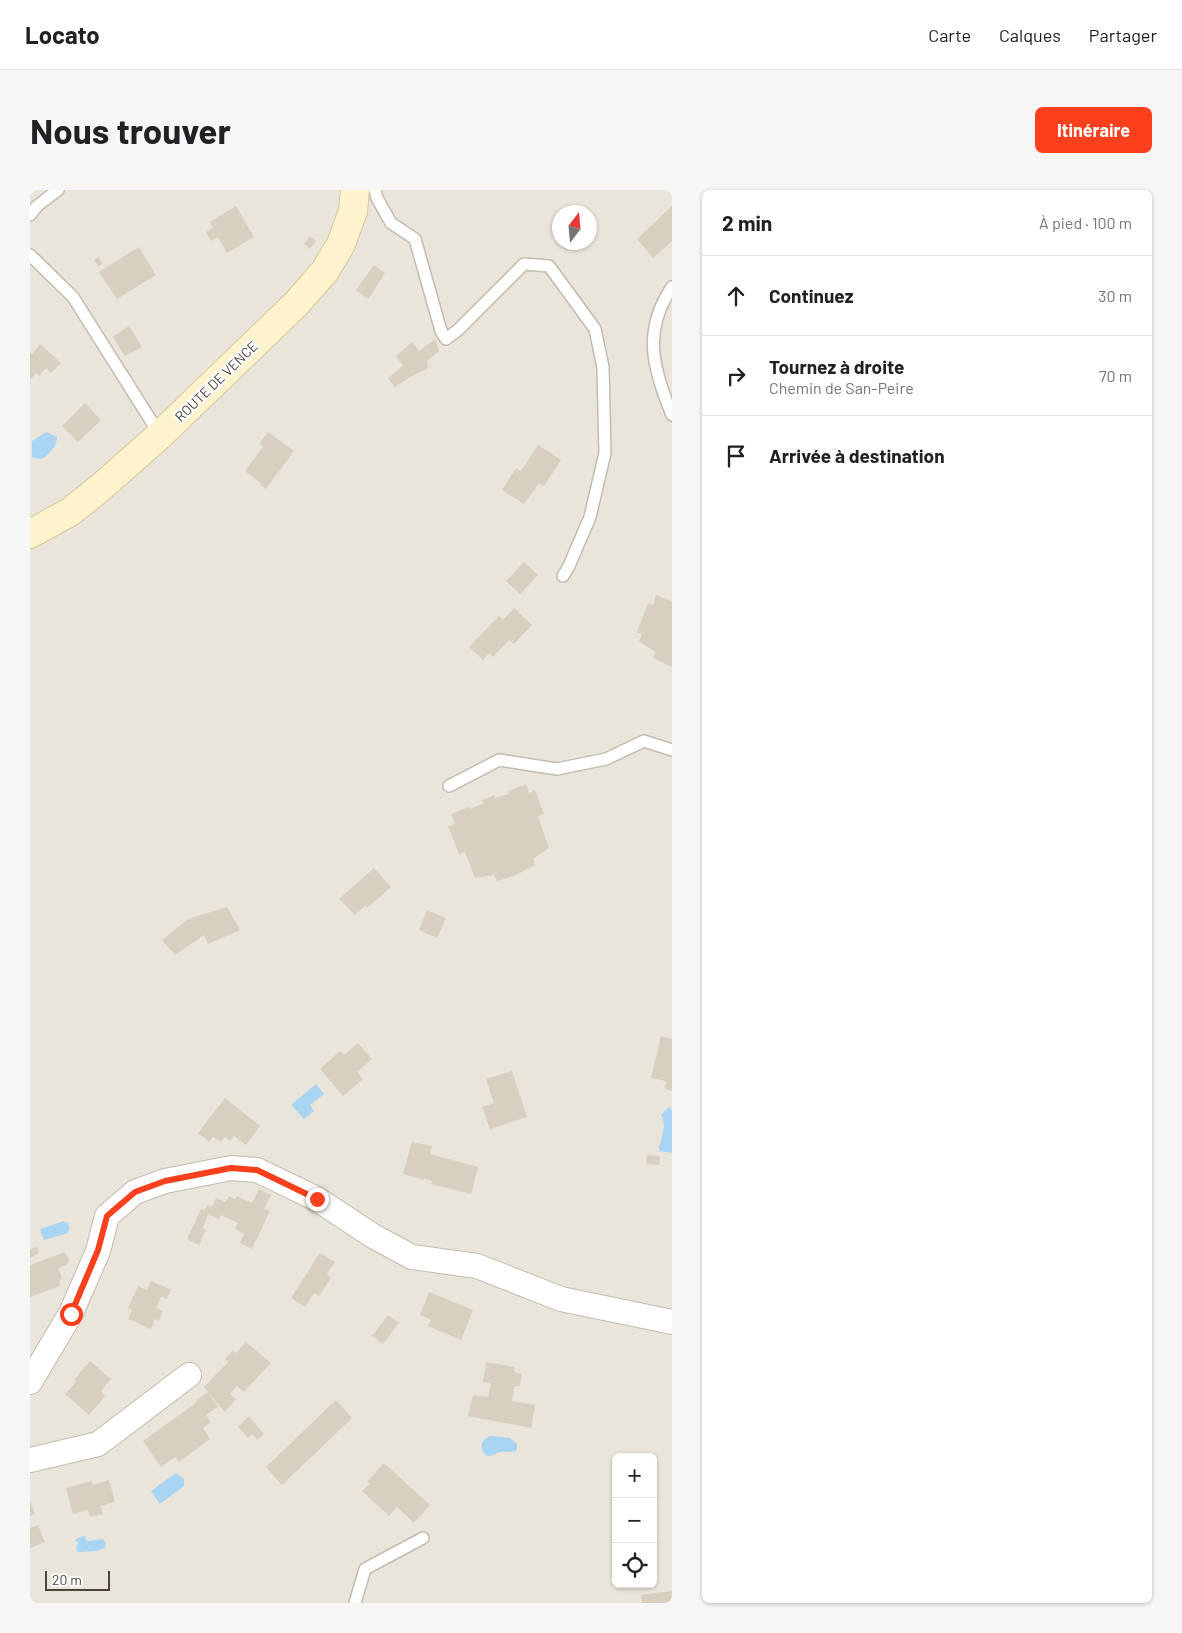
<!DOCTYPE html>
<html lang="fr">
<meta charset="utf-8">
<style>
:root{--surface:#fff;--page:#f6f6f6;--text:#202124;--muted:#757577;--line:#e0e0e0;--accent:#fc3f1d}
body{margin:0;font-family:Barlow,sans-serif;background:var(--page);color:var(--text)}
.controls{position:absolute;right:15px;bottom:15px;display:grid;overflow:hidden;border-radius:8px;box-shadow:0 1px 4px #0004}
.controls button{width:45px;height:45px;display:grid;place-items:center;padding:0;border:0;border-bottom:1px solid var(--line);background:var(--surface);color:var(--text);font:25px sans-serif}
.compass{position:absolute;left:522px;top:15px;width:45px;height:45px;border-radius:50%;background:var(--surface);box-shadow:0 1px 4px #0004;rotate:16deg}
.scale{position:absolute;left:15px;bottom:12px;width:65px;box-sizing:border-box;padding-left:5px;border:2px solid #4b4439;border-top:0;font-size:14px;line-height:18px;white-space:nowrap;color:#4b4439;-webkit-text-stroke:4px #fff;paint-order:stroke}
.stop{position:absolute;width:15px;height:15px;margin:-11px;border:4px solid #fc3f1d;border-radius:50%;background:#fff}
.stop.end{background:#fc3f1d;border-color:#fff;box-shadow:0 1px 5px #0008}
.list{margin:0;padding:0;list-style:none}
h2{display:flex;justify-content:space-between;align-items:center;height:65px;margin:0;padding:0 20px;font-size:21px}
h2 small{font-size:16px;font-weight:400;color:var(--muted)}
.list li{display:grid;grid-template-columns:32px 1fr auto;gap:15px;align-items:center;box-sizing:border-box;height:80px;padding:0 20px;border-top:1px solid var(--line)}
.list b{display:block;font-size:19px;white-space:nowrap}
.list p{margin:0;font-size:16px;white-space:nowrap;color:var(--muted)}
.list em{font-size:16px;font-style:normal;color:var(--muted)}
.icon{flex:none;width:28px;height:28px;fill:none;stroke:currentColor;stroke-width:2;stroke-linecap:round;stroke-linejoin:round}
.map{position:relative;flex:none;width:642px;height:1413px;overflow:hidden;border-radius:8px}
header{display:flex;align-items:center;gap:30px;box-sizing:border-box;height:70px;padding:0 25px;background:var(--surface);border-bottom:1px solid var(--line)}
header strong{font-size:24px}
nav{display:flex;gap:28px;margin-inline-start:auto;font-size:18px}
.intro{display:flex;align-items:center;justify-content:space-between;box-sizing:border-box;height:120px;padding:0 30px}
h1{margin:0;font-size:35px}
.button{padding:12px 22px;border-radius:8px;background:var(--accent);color:#fff;font-size:18px;font-weight:700}
main{display:flex;gap:30px;padding:0 30px}
aside{flex:1;background:var(--surface);border-radius:8px;box-shadow:0 1px 4px #0004}
.map>svg:first-child{display:block}
.residential{fill:#eae5da;fill-rule:evenodd}
.water{fill:#a9d4f2}
.building{fill:#d8cfc1}
.lines{fill:none;stroke-linecap:round;stroke-linejoin:round}
.service-casing{stroke:#c2bbae;stroke-width:14}
.minor-casing{stroke:#c2bbae;stroke-width:26}
.secondary-casing{stroke:#d6c79b;stroke-width:30}
.service{stroke:#fff;stroke-width:11}
.minor{stroke:#fff;stroke-width:24}
.secondary{stroke:#fff3cd;stroke-width:28}
.route{stroke:#fc3f1d;stroke-width:6}
.labels{text-anchor:middle;dominant-baseline:central;stroke-width:4;stroke-linejoin:round;paint-order:stroke}
.street-label{font-size:14px;fill:#4b4439;stroke:#fff}
</style>
<header>
<strong>Locato</strong>
<nav><a>Carte</a><a>Calques</a><a>Partager</a></nav>
</header>
<div class="intro"><h1>Nous trouver</h1><a class="button">Itinéraire</a></div>
<main>
<div class="map">
<svg width="642" height="1413" viewBox="0 0 642 1413">
<rect width="100%" height="100%" fill="#f6f3ec"/>
<path class="residential" d="M 0,0 L 642,0 L 642,1413 L 0,1413 ZM 530,22 L 560,22 L 560,52 L 530,52 ZM 586,1267 L 623,1267 L 623,1394 L 586,1394 Z"/>
<g class="water">
<path d="M 16,242 L 27,247 C 26,256 25,256 20,262 C 12,270 13,270 2,267 L 2,251 Z"/>
<path d="M 286,894 L 294,904 L 280,915 L 284,921 L 274,929 L 261,915 Z"/>
<path d="M 639,917 L 642,920 L 642,963 L 630,961 L 628,955 L 630,955 C 632,945 637,935 631,925 Z"/>
<path d="M 34,1031 L 35,1033 L 38,1032 L 40,1040 L 38,1041 L 38,1043 L 14,1050 L 10,1039 Z"/>
<path d="M 460,1246 L 480,1248 L 487,1254 L 487,1260 C 481,1264 477,1260 470,1262 C 465,1264 463,1266 457,1266 L 452,1260 C 451,1253 453,1249 460,1246 Z"/>
<path d="M 146,1283 L 154,1289 L 154,1296 L 130,1314 L 121,1301 Z"/>
<path d="M 53,1346 L 55,1346 L 56,1350 L 58,1351 L 73,1349 L 76,1353 L 75,1358 L 67,1361 L 48,1362 L 46,1359 L 48,1352 L 45,1350 Z"/>
</g>
<g class="building">
<path d="M 206,16 L 224,47 L 197,63 L 188,47 L 181,51 L 176,42 L 183,38 L 180,32 Z"/>
<path d="M 642,16 L 642,51 L 623,68 L 607,49 Z"/>
<path d="M 280,46 L 286,51 L 280,59 L 274,54 Z"/>
<path d="M 109,57 L 126,85 L 87,109 L 69,82 Z"/>
<path d="M 68,67 L 73,74 L 68,76 L 64,70 Z"/>
<path d="M 344,75 L 355,83 L 338,109 L 326,100 Z"/>
<path d="M 99,136 L 112,157 L 95,166 L 83,147 Z"/>
<path d="M 405,149 L 409,161 L 397,171 L 398,177 L 395,181 L 394,180 L 380,187 L 365,197 L 358,188 L 373,176 L 366,166 L 382,152 L 389,161 Z"/>
<path d="M 10,154 L 31,173 L 21,183 L 16,178 L 9,186 L 6,183 L 0,190 L 0,162 L 2,164 Z"/>
<path d="M 55,213 L 71,230 L 48,252 L 32,236 Z"/>
<path d="M 238,242 L 264,261 L 236,299 L 230,295 L 231,293 L 215,281 L 233,257 L 229,254 Z"/>
<path d="M 508,255 L 531,270 L 514,296 L 509,293 L 494,314 L 472,300 L 486,278 L 491,281 Z"/>
<path d="M 494,372 L 508,385 L 490,404 L 476,391 Z"/>
<path d="M 626,405 L 642,411 L 642,477 L 623,468 L 625,462 L 609,451 L 612,444 L 607,442 L 618,413 L 623,415 Z"/>
<path d="M 484,418 L 502,435 L 484,454 L 479,450 L 463,467 L 459,463 L 453,470 L 439,457 L 469,426 L 473,430 Z"/>
<path d="M 496,594 L 499,603 L 505,600 L 514,624 L 508,626 L 519,658 L 503,669 L 505,675 L 486,685 L 467,691 L 464,685 L 445,688 L 435,662 L 429,664 L 418,636 L 425,634 L 421,624 L 439,617 L 440,619 L 454,613 L 452,610 L 464,605 L 465,608 L 479,604 L 478,601 Z"/>
<path d="M 344,678 L 361,697 L 337,718 L 335,716 L 325,725 L 309,709 Z"/>
<path d="M 197,717 L 210,740 L 178,754 L 174,745 L 145,765 L 132,750 L 158,729 Z"/>
<path d="M 397,720 L 416,728 L 407,748 L 389,740 Z"/>
<path d="M 631,846 L 642,849 L 642,901 L 635,899 L 636,891 L 621,888 Z"/>
<path d="M 328,853 L 342,869 L 327,882 L 333,889 L 313,906 L 290,879 L 310,861 L 314,865 Z"/>
<path d="M 482,881 L 497,927 L 460,939 L 452,917 L 464,913 L 456,889 Z"/>
<path d="M 195,908 L 230,936 L 216,955 L 204,946 L 200,951 L 195,947 L 191,952 L 183,947 L 179,952 L 168,943 Z"/>
<path d="M 382,952 L 402,956 L 400,964 L 448,977 L 441,1004 L 401,994 L 402,991 L 394,988 L 394,990 L 373,984 Z"/>
<path d="M 617,965 L 630,966 L 629,975 L 616,974 Z"/>
<path d="M 229,999 L 241,1005 L 234,1019 L 240,1021 L 222,1059 L 210,1053 L 214,1044 L 205,1039 L 208,1033 L 191,1025 L 189,1029 L 178,1024 L 173,1038 L 176,1039 L 169,1055 L 157,1049 L 171,1019 L 174,1021 L 177,1015 L 182,1017 L 186,1008 L 195,1012 L 199,1006 L 205,1009 L 207,1006 L 222,1013 Z"/>
<path d="M 7,1057 L 9,1063 L 0,1068 L 0,1059 Z"/>
<path d="M 35,1062 L 39,1070 L 37,1075 L 28,1078 L 32,1088 L 29,1092 L 30,1096 L 0,1107 L 0,1075 Z"/>
<path d="M 290,1063 L 305,1072 L 297,1084 L 301,1088 L 289,1106 L 284,1103 L 275,1117 L 261,1108 Z"/>
<path d="M 121,1091 L 141,1100 L 137,1109 L 131,1107 L 126,1118 L 133,1121 L 129,1131 L 125,1129 L 121,1139 L 98,1129 L 102,1120 L 98,1118 L 108,1096 L 117,1100 Z"/>
<path d="M 399,1102 L 443,1120 L 431,1150 L 398,1136 L 401,1130 L 390,1125 Z"/>
<path d="M 358,1125 L 369,1133 L 353,1154 L 342,1146 Z"/>
<path d="M 216,1152 L 241,1173 L 214,1202 L 207,1196 L 200,1204 L 206,1209 L 195,1222 L 179,1204 L 188,1217 L 176,1225 L 181,1232 L 173,1238 L 180,1249 L 149,1272 L 145,1267 L 131,1277 L 113,1251 L 167,1212 L 166,1210 L 178,1202 L 174,1197 L 198,1172 L 195,1169 L 203,1160 L 206,1163 Z"/>
<path d="M 60,1171 L 81,1189 L 71,1201 L 75,1206 L 59,1225 L 35,1204 L 46,1192 L 44,1190 Z"/>
<path d="M 456,1172 L 485,1177 L 484,1182 L 492,1184 L 490,1196 L 485,1196 L 482,1211 L 505,1215 L 501,1238 L 438,1226 L 443,1205 L 458,1207 L 461,1193 L 453,1192 Z"/>
<path d="M 306,1210 L 322,1228 L 252,1295 L 236,1277 Z"/>
<path d="M 219,1226 L 234,1244 L 227,1250 L 222,1244 L 218,1248 L 208,1237 Z"/>
<path d="M 354,1273 L 400,1315 L 384,1333 L 367,1317 L 359,1326 L 332,1301 L 340,1294 L 337,1292 Z"/>
<path d="M 79,1290 L 85,1312 L 70,1316 L 73,1324 L 60,1327 L 58,1320 L 43,1324 L 36,1298 L 62,1291 L 63,1295 Z"/>
<path d="M 0,1311 L 5,1324 L 0,1326 Z"/>
<path d="M 8,1335 L 15,1352 L 0,1358 L 0,1338 Z"/>
<path d="M 642,1401 L 642,1413 L 612,1413 L 611,1405 Z"/>
</g>
<g class="lines">
<g class="service-casing">
<g id="service">
<path d="M 345,0 L 347,8 L 361,33 L 385,49 L 411,141 L 416,149 L 428,140 L 494,74 L 519,76 L 565,139 L 573,177 L 575,263 L 560,327 L 539,376 L 533,386"/>
<path d="M 0,25 L 7,16 L 28,0"/>
<path d="M 0,65 L 43,107 L 130,245"/>
<path d="M 642,97 C 612,141 623,179 642,225"/>
<path d="M 419,596 L 469,570 L 527,579 L 576,569 L 614,551 L 642,560"/>
<path d="M 325,1413 L 335,1379 L 393,1348"/>
</g>
</g>
<g class="minor-casing">
<g id="minor">
<path d="M 0,1192 L 41,1123 L 68,1061 L 77,1026 L 105,1002 L 135,991 L 201,978 L 227,980 L 287,1009 L 343,1046 L 382,1067 L 447,1076 L 531,1109 L 642,1132"/>
<path d="M 0,1270 L 68,1254 L 159,1185"/>
</g>
</g>
<g class="secondary-casing">
<path id="secondary" d="M 0,344 L 40,322 L 70,298 L 130,245 L 266,114 L 295,81 L 311,54 L 323,21 L 325,0"/>
</g>
<use href="#service" class="service"/>
<use href="#minor" class="minor"/>
<use href="#secondary" class="secondary"/>
</g>
<g class="lines">
<path class="route" d="M 41,1124 L 68,1060 L 77,1026 L 105,1002 L 135,991 L 201,978 L 227,980 L 287,1009"/>
</g>
<g class="labels">
<g class="street-label">
<text transform="translate(186 191) rotate(-44)">ROUTE DE VENCE</text>
</g>
</g>
</svg>
<div class="controls">
<button>+</button>
<button>−</button>
<button><svg class="icon" aria-label="locate" viewBox="0 0 24 24"><circle cx="12" cy="12" r="6"/><path d="M12 2v4M12 18v4M2 12h4M18 12h4"/></svg></button>
</div>
<svg class="compass" viewBox="-18 -18 36 36"><path d="M0-13l5 13h-10z" fill="#e53935"/><path d="M0 13l5-13h-10z" fill="#757577"/></svg>
<div class="scale">20 m</div>
<div class="stop" style="left:41px;top:1124px"></div>
<div class="stop end" style="left:287px;top:1009px"></div>
</div>
<aside>
<h2>2 min<small>À pied · 100 m</small></h2>
<ul class="list">
<li><svg class="icon" aria-label="ahead" viewBox="0 0 24 24"><path d="M12 20V5M6 11l6-6 6 6"/></svg><div><b>Continuez</b></div><em>30 m</em></li>
<li><svg class="icon" aria-label="right" viewBox="0 0 24 24"><path d="M7 20v-9h11M14 6l5 5-5 5"/></svg><div><b>Tournez à droite</b><p>Chemin de San-Peire</p></div><em>70 m</em></li>
<li><svg class="icon" aria-label="arrive" viewBox="0 0 24 24"><path d="M6 21V4h12l-3 4 3 4H6"/></svg><div><b>Arrivée à destination</b></div></li>
</ul>
</aside>
</main>
